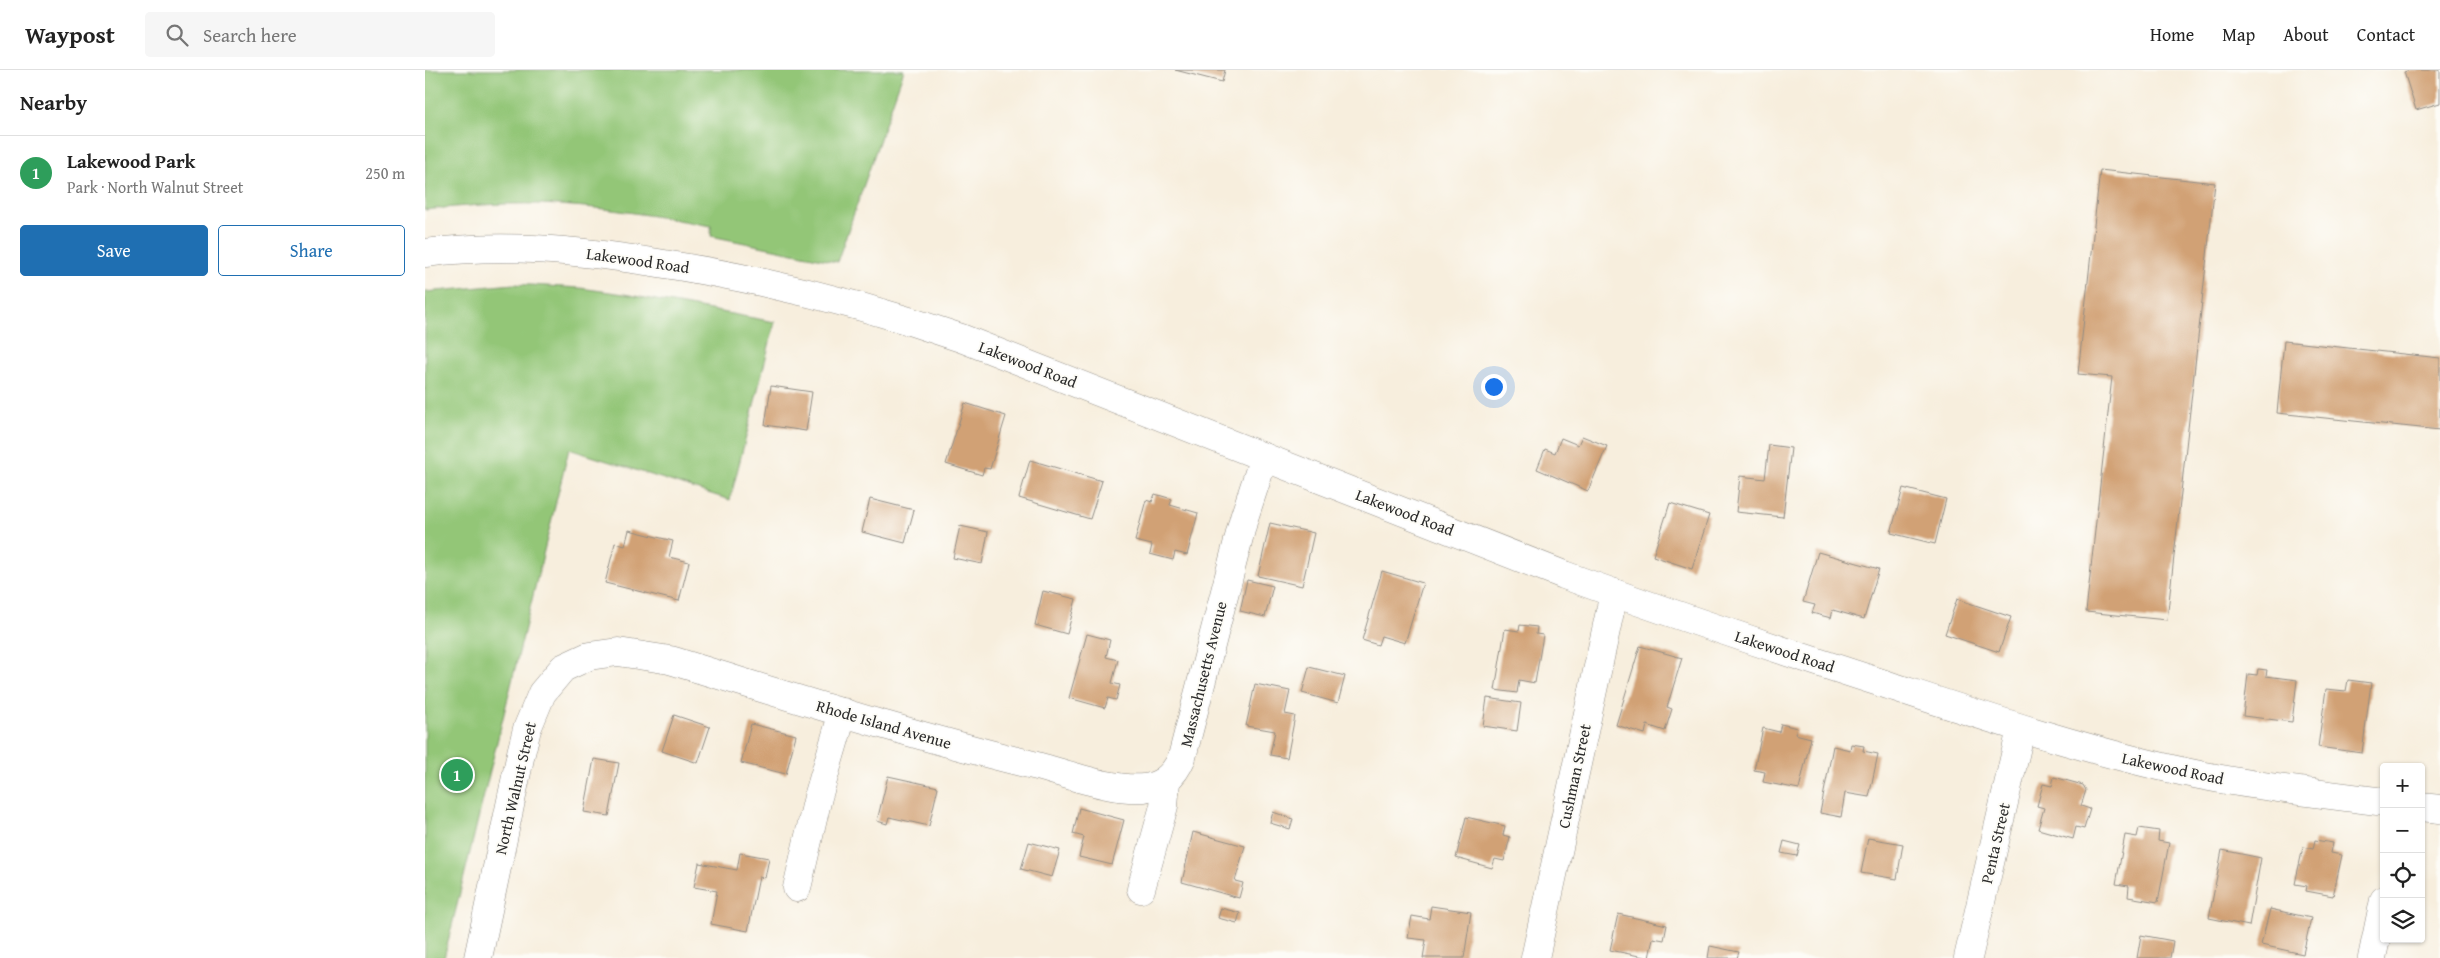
<!DOCTYPE html>
<meta charset="utf-8">
<style>
:root{--surface:#fff;--page:#f6f6f6;--text:#222;--muted:#767676;--line:#e0e0e0;--accent:#1f6fb2}
body{margin:0;font-family:"Gentium Book Plus",serif;background:var(--page);color:var(--text)}
.controls{position:absolute;right:15px;bottom:15px;display:grid;overflow:hidden;border-radius:5px;box-shadow:0 1px 4px #0004}
.controls button{width:45px;height:45px;display:grid;place-items:center;padding:0;border:0;border-bottom:1px solid var(--line);background:var(--surface);color:var(--text);font:25px sans-serif}
.you{position:absolute;left:1068px;top:316px;width:18px;height:18px;margin:-12px;border:4px solid #fff;border-radius:50%;background:#1a73e8;box-shadow:0 0 0 8px #1a73e833}
.badge{display:grid;place-items:center;width:32px;height:32px;border-radius:50%;background:var(--accent);color:#fff;font-size:16px;font-weight:700}
.pin{position:absolute;translate:-50% -50%;border:2px solid #fff;box-shadow:0 1px 5px #0006}
.list{margin:0;padding:0;list-style:none}
h2{display:flex;justify-content:space-between;align-items:center;height:65px;margin:0;padding:0 20px;font-size:21px}
h2 small{font-size:16px;font-weight:400;color:var(--muted)}
.list li{display:grid;grid-template-columns:32px 1fr auto;gap:15px;align-items:center;box-sizing:border-box;height:75px;padding:0 20px;border-top:1px solid var(--line)}
.list b{display:block;font-size:19px;white-space:nowrap}
.list p{margin:0;font-size:16px;white-space:nowrap;color:var(--muted)}
.list em{font-size:16px;font-style:normal;color:var(--muted)}
.actions{display:flex;gap:10px;padding:15px 20px}
.actions a{flex:1;padding:11px 0;border:1px solid var(--accent);border-radius:5px;text-align:center;font-size:18px;color:var(--accent)}
.actions .main{background:var(--accent);color:#fff}
.icon{flex:none;width:28px;height:28px;fill:none;stroke:currentColor;stroke-width:2;stroke-linecap:round;stroke-linejoin:round}
.map{position:relative;flex:none;width:2015px;height:888px;overflow:hidden}
header{display:flex;align-items:center;gap:30px;box-sizing:border-box;height:70px;padding:0 25px;background:var(--surface);border-bottom:1px solid var(--line)}
header strong{font-size:24px}
nav{display:flex;gap:28px;margin-inline-start:auto;font-size:18px}
.search{width:350px;height:45px;background:var(--page);display:flex;align-items:center;gap:12px;box-sizing:border-box;padding:0 18px;border-radius:5px;color:var(--muted);font-size:19px}
main{display:flex}
aside{flex:1;background:var(--surface)}
.map>svg:first-child{display:block}
.green{fill:#93c677;stroke:#5f7851}
.building{fill:#d1a175}
.lines{fill:none;stroke-linecap:round;stroke-linejoin:round}
.minor-casing{stroke:#918c84;stroke-width:29}
.major-casing{stroke:#918c84;stroke-width:29}
.minor{stroke:#fff;stroke-width:28}
.major{stroke:#fff;stroke-width:28}
.labels{text-anchor:middle;dominant-baseline:central;stroke-width:4;stroke-linejoin:round;paint-order:stroke}
.street-label{font-size:16px;fill:#2b2b2b;stroke:#fdfcf7}
</style>
<header>
<strong>Waypost</strong>
<div class="search"><svg class="icon" aria-label="search" viewBox="0 0 24 24"><circle cx="10" cy="10" r="6"/><path d="M15 15l6 6"/></svg>Search here</div>
<nav><a>Home</a><a>Map</a><a>About</a><a>Contact</a></nav>
</header>
<main>
<aside>
<h2>Nearby<small></small></h2>
<ul class="list">
<li><span class="badge" style="background:#2e9e5b">1</span><div><b>Lakewood Park</b><p>Park · North Walnut Street</p></div><em>250 m</em></li>
</ul>
<div class="actions"><a class="main">Save</a><a>Share</a></div>
</aside>
<div class="map">
<svg width="2015" height="888" viewBox="0 0 2015 888">
<rect width="100%" height="100%" fill="#fdfcf7"/>
<filter id="ink" filterUnits="userSpaceOnUse"><feTurbulence type="fractalNoise" baseFrequency=".02" numOctaves="2"/><feDisplacementMap in="SourceGraphic" scale="10" xChannelSelector="R" yChannelSelector="G"/><feConvolveMatrix kernelMatrix="1 2 1 2 8 2 1 2 1" color-interpolation-filters="sRGB"/></filter>
<filter id="wash" filterUnits="userSpaceOnUse"><feTurbulence type="fractalNoise" baseFrequency=".0096" numOctaves="4" result="noise"/><feDisplacementMap in="SourceGraphic" scale="20" xChannelSelector="R" yChannelSelector="G"/><feGaussianBlur stdDeviation="1.12" result="paint"/><feColorMatrix in="noise" values="0 0 0 0 0 0 0 0 0 0 0 0 0 0 0 0 0 1.4 0 .05"/><feComposite in="paint" operator="in"/></filter>
<g filter="url(#wash)">
<rect width="100%" height="100%" fill="#f7eedd"/>
<g class="green">
<path d="M 0,0 L 479,0 L 412,192 L 286,166 L 286,156 C 236,147 186,138 134,135 C 90,132 44,135 0,140 Z"/>
<path d="M 89,214 L 155,218 L 199,224 L 350,252 L 305,430 L 144,379 L 19,888 L 0,888 L 0,222 Z"/>
</g>
<g id="blocks">
<g class="building">
<path d="M 750,0 L 800,0 L 797,12 Z"/>
<path d="M 1985,0 L 2015,0 L 2015,33 L 1991,40 L 1979,2 Z"/>
<path d="M 1675,100 L 1790,113 L 1742,550 L 1661,542 L 1687,307 L 1653,304 Z"/>
<path d="M 1859,271 L 2015,288 L 2015,360 L 1852,343 Z"/>
<path d="M 346,316 L 387,322 L 381,361 L 340,355 Z"/>
<path d="M 540,333 L 581,346 L 565,399 L 559,398 L 557,405 L 521,394 Z"/>
<path d="M 1157,366 L 1182,376 L 1163,421 L 1112,399 L 1120,379 L 1130,383 L 1136,368 L 1153,375 Z"/>
<path d="M 1344,375 L 1366,378 L 1358,447 L 1311,442 L 1315,406 L 1340,409 Z"/>
<path d="M 605,390 L 677,411 L 665,449 L 594,428 Z"/>
<path d="M 1478,418 L 1521,429 L 1510,474 L 1466,463 Z"/>
<path d="M 730,424 L 747,429 L 745,435 L 773,443 L 762,485 L 750,482 L 748,490 L 725,484 L 727,475 L 710,471 L 721,430 L 727,432 Z"/>
<path d="M 445,429 L 489,440 L 480,473 L 437,462 Z"/>
<path d="M 1245,433 L 1284,445 L 1267,499 L 1228,486 Z"/>
<path d="M 845,453 L 889,463 L 877,516 L 833,506 Z"/>
<path d="M 535,456 L 563,462 L 557,494 L 528,488 Z"/>
<path d="M 204,460 L 248,471 L 244,487 L 264,492 L 254,531 L 180,513 L 190,473 L 200,476 Z"/>
<path d="M 1393,482 L 1454,499 L 1439,549 L 1408,540 L 1406,548 L 1387,543 L 1390,535 L 1378,532 Z"/>
<path d="M 957,501 L 998,513 L 980,573 L 956,566 L 953,575 L 937,570 Z"/>
<path d="M 822,510 L 848,516 L 840,547 L 815,541 Z"/>
<path d="M 618,521 L 651,529 L 642,564 L 610,555 Z"/>
<path d="M 1532,529 L 1586,547 L 1574,582 L 1520,564 Z"/>
<path d="M 1095,555 L 1112,557 L 1111,564 L 1118,565 L 1110,613 L 1094,610 L 1092,623 L 1070,620 L 1080,559 L 1094,561 Z"/>
<path d="M 662,564 L 685,570 L 681,587 L 693,590 L 687,613 L 695,615 L 691,630 L 683,628 L 680,638 L 644,628 Z"/>
<path d="M 1215,576 L 1257,588 L 1242,637 L 1247,639 L 1240,661 L 1222,655 L 1220,664 L 1191,655 Z"/>
<path d="M 884,597 L 920,606 L 913,633 L 877,623 Z"/>
<path d="M 1833,599 L 1842,600 L 1841,606 L 1872,610 L 1867,652 L 1818,646 L 1823,604 L 1832,605 Z"/>
<path d="M 1923,610 L 1946,613 L 1937,683 L 1893,677 L 1901,619 L 1921,621 Z"/>
<path d="M 830,614 L 865,621 L 860,644 L 870,646 L 862,688 L 845,685 L 850,661 L 821,656 Z"/>
<path d="M 1062,628 L 1096,633 L 1092,661 L 1058,656 Z"/>
<path d="M 249,645 L 285,657 L 273,693 L 237,681 Z"/>
<path d="M 326,654 L 371,665 L 361,704 L 316,693 Z"/>
<path d="M 1356,654 L 1372,658 L 1370,664 L 1386,668 L 1374,719 L 1338,712 L 1340,702 L 1329,700 L 1338,658 L 1354,662 Z"/>
<path d="M 1426,674 L 1439,676 L 1438,681 L 1453,684 L 1444,727 L 1420,723 L 1416,747 L 1395,743 L 1408,676 L 1425,680 Z"/>
<path d="M 169,689 L 194,693 L 184,746 L 159,742 Z"/>
<path d="M 463,706 L 513,717 L 504,756 L 464,747 L 462,754 L 452,751 Z"/>
<path d="M 1629,707 L 1658,715 L 1661,720 L 1656,736 L 1665,739 L 1659,759 L 1651,757 L 1648,769 L 1613,759 L 1619,738 L 1612,736 L 1618,714 L 1627,716 Z"/>
<path d="M 654,738 L 699,750 L 687,795 L 654,787 L 659,767 L 648,764 Z"/>
<path d="M 848,742 L 868,749 L 865,759 L 845,753 Z"/>
<path d="M 1041,747 L 1080,756 L 1078,765 L 1085,767 L 1079,791 L 1070,789 L 1067,798 L 1031,788 Z"/>
<path d="M 1714,758 L 1734,761 L 1733,771 L 1744,773 L 1733,832 L 1703,827 L 1704,816 L 1691,814 L 1700,765 L 1712,767 Z"/>
<path d="M 768,762 L 820,776 L 810,811 L 818,813 L 814,828 L 757,812 Z"/>
<path d="M 1443,768 L 1478,774 L 1472,809 L 1436,803 Z"/>
<path d="M 1890,770 L 1908,773 L 1906,783 L 1917,785 L 1908,826 L 1881,821 L 1882,816 L 1870,814 L 1878,777 L 1888,779 Z"/>
<path d="M 1359,771 L 1375,775 L 1372,786 L 1356,783 Z"/>
<path d="M 604,772 L 635,780 L 627,807 L 596,799 Z"/>
<path d="M 1797,780 L 1836,788 L 1824,856 L 1784,848 Z"/>
<path d="M 315,783 L 344,788 L 340,808 L 334,807 L 323,861 L 286,854 L 292,821 L 269,817 L 274,793 L 312,800 Z"/>
<path d="M 1006,836 L 1046,842 L 1039,888 L 998,888 L 1001,870 L 983,868 L 987,846 L 1004,849 Z"/>
<path d="M 796,838 L 815,843 L 812,853 L 793,848 Z"/>
<path d="M 1845,839 L 1886,848 L 1878,884 L 1836,875 Z"/>
<path d="M 1193,844 L 1242,855 L 1239,870 L 1228,868 L 1224,888 L 1185,880 Z"/>
<path d="M 1716,865 L 1748,871 L 1745,888 L 1712,888 Z"/>
<path d="M 1285,876 L 1314,882 L 1312,888 L 1283,888 Z"/>
</g>
</g>
</g>
<g filter="url(#ink)">
<use href="#blocks" fill-opacity="0" stroke="#918c84" stroke-width="1"/>
<g class="lines">
<g class="minor-casing">
<g id="minor">
<path d="M 372,818 L 393,727 L 418,642"/>
<path d="M 716,819 L 739,736 L 741,711"/>
<path d="M 53,888 L 96,683 L 102,659 L 117,623 L 138,598 L 164,586 L 193,582 L 245,590 C 367,627 488,666 612,696 C 643,704 687,721 719,718 C 738,716 750,704 757,687 L 819,448 L 839,387"/>
<path d="M 1110,888 L 1189,523"/>
<path d="M 1543,888 L 1596,659"/>
<path d="M 1947,888 L 1959,830"/>
</g>
</g>
<g class="major-casing">
<g id="major">
<path d="M 0,183 C 77,173 151,180 227,192 C 332,208 435,233 536,268 L 1139,505 C 1246,544 1355,580 1463,615 C 1561,647 1659,680 1760,702 C 1825,716 1892,723 1959,732"/>
<path d="M 1996,737 L 2015,739"/>
</g>
</g>
<use href="#minor" class="minor"/>
<use href="#major" class="major"/>
</g>
</g>
<g class="labels">
<g class="street-label">
<text transform="translate(213 190) rotate(8)">Lakewood Road</text>
<text transform="translate(603 294) rotate(21)">Lakewood Road</text>
<text transform="translate(980 442) rotate(21)">Lakewood Road</text>
<text transform="translate(1360 581) rotate(18)">Lakewood Road</text>
<text transform="translate(778 604) rotate(-76)">Massachusetts Avenue</text>
<text transform="translate(459 654) rotate(16)">Rhode Island Avenue</text>
<text transform="translate(1748 698) rotate(12)">Lakewood Road</text>
<text transform="translate(1149 706) rotate(-78)">Cushman Street</text>
<text transform="translate(90 718) rotate(-77)">North Walnut Street</text>
<text transform="translate(1570 773) rotate(-77)">Penta Street</text>
</g>
</g>
</svg>
<div class="controls">
<button>+</button>
<button>−</button>
<button><svg class="icon" aria-label="locate" viewBox="0 0 24 24"><circle cx="12" cy="12" r="6"/><path d="M12 2v4M12 18v4M2 12h4M18 12h4"/></svg></button>
<button><svg class="icon" aria-label="layers" viewBox="0 0 24 24"><path d="M12 4l9 5-9 5-9-5zM3 14l9 5 9-5"/></svg></button>
</div>
<div class="you"></div>
<div class="pin badge" style="left:32px;top:705px;background:#2e9e5b">1</div>
</div>
</main>
